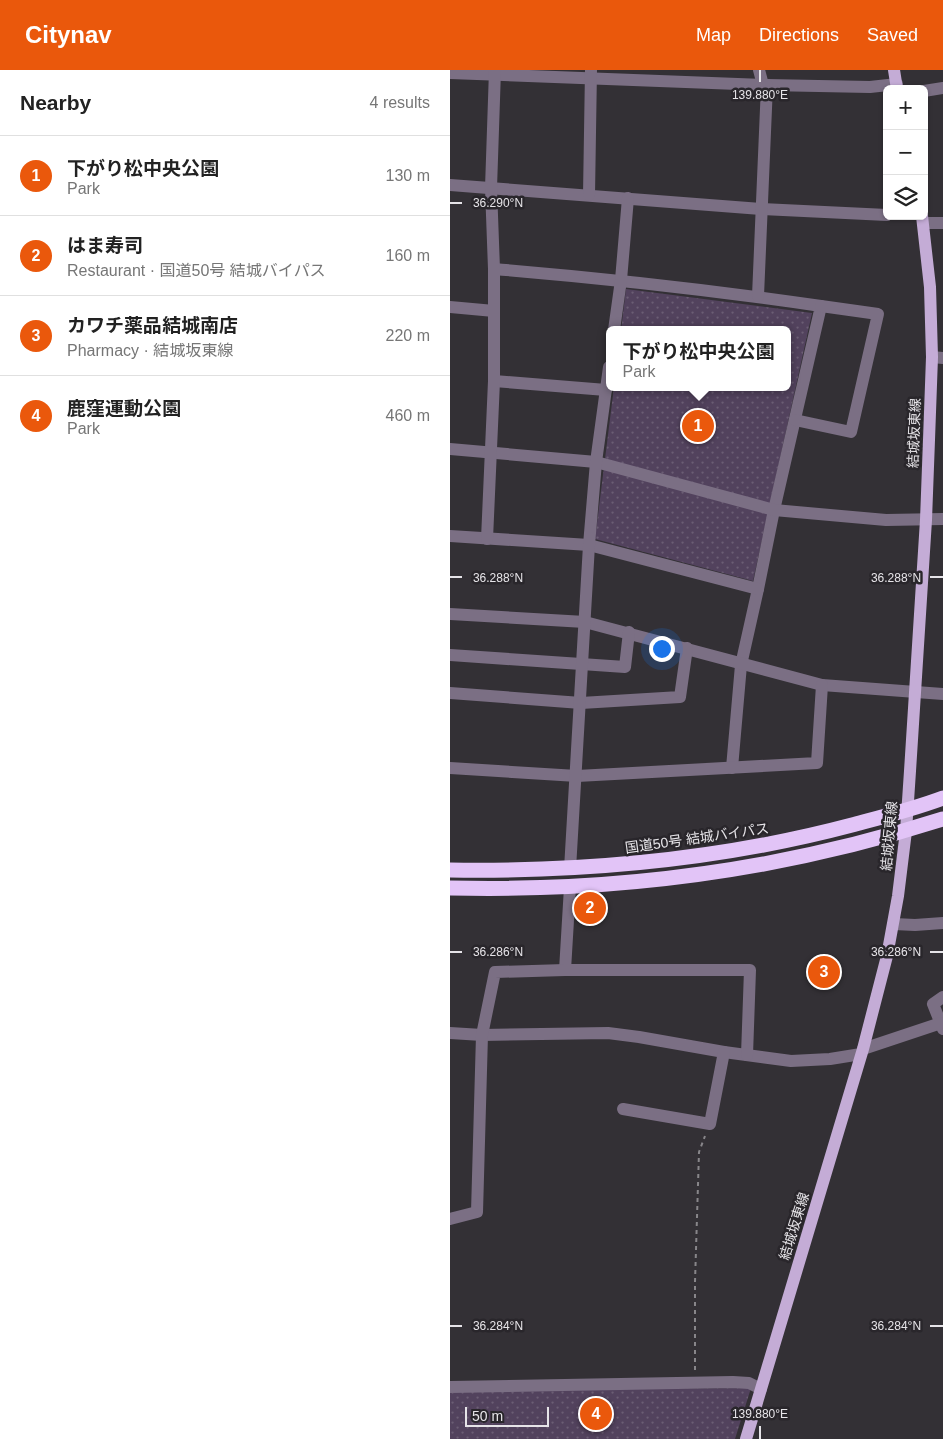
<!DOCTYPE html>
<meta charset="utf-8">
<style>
:root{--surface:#fff;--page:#f6f6f6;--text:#222;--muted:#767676;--line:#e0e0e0;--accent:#ea580c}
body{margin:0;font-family:Helvetica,"Noto Sans JP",sans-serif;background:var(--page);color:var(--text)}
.controls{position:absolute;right:15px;top:15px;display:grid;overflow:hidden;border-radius:8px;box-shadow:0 1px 4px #0004}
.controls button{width:45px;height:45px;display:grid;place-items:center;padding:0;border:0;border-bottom:1px solid var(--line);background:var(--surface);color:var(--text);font:25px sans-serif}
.scale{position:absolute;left:15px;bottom:12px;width:84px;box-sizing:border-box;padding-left:5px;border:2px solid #e6e4e8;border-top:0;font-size:14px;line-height:18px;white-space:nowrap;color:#e6e4e8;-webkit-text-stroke:4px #29262b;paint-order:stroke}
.you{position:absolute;left:211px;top:578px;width:18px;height:18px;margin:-12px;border:4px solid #fff;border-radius:50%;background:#1a73e8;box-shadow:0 0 0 8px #1a73e833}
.badge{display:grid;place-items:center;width:32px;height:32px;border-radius:50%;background:var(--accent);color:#fff;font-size:16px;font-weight:700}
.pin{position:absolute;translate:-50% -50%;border:2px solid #fff;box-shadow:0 1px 5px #0006}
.popup{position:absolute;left:156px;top:256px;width:185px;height:65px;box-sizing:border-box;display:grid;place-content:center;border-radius:8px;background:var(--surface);filter:drop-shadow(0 1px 4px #0005);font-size:16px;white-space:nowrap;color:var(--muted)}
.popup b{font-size:19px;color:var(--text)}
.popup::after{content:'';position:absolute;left:50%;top:100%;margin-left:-10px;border:10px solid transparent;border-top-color:var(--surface)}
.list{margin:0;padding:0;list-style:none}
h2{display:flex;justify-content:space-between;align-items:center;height:65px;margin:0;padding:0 20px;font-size:21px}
h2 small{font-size:16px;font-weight:400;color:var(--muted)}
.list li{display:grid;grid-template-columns:32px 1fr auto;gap:15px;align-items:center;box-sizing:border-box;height:80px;padding:0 20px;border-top:1px solid var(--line)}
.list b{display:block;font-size:19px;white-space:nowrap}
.list p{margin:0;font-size:16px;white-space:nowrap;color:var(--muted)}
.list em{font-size:16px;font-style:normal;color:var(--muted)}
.icon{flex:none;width:28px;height:28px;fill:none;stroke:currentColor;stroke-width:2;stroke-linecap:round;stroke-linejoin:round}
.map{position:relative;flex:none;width:493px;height:1369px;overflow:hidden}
header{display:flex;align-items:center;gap:30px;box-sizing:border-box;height:70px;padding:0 25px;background:var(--accent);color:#fff}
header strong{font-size:24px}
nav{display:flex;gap:28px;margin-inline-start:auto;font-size:18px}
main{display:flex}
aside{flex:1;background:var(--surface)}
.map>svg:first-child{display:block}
.park{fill:url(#park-dots)}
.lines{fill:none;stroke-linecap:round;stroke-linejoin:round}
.path{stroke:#88868a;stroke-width:2;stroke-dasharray:4 4;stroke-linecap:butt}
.minor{stroke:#7b6f84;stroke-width:12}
.major{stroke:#c4acd6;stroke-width:12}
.highway{stroke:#e2c4f7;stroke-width:15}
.ticks{fill:none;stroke:#e6e4e8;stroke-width:2}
.labels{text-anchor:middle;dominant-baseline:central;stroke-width:5;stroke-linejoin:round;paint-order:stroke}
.street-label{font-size:14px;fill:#e6e4e8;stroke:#29262b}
.ticks-label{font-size:12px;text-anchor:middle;fill:#e6e4e8;stroke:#29262b;stroke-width:5;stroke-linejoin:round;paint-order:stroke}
</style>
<header>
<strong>Citynav</strong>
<nav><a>Map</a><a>Directions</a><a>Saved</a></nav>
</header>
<main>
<aside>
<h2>Nearby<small>4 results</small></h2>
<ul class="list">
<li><span class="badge">1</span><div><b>下がり松中央公園</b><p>Park</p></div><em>130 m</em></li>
<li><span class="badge">2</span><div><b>はま寿司</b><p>Restaurant · 国道50号 結城バイパス</p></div><em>160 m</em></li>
<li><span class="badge">3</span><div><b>カワチ薬品結城南店</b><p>Pharmacy · 結城坂東線</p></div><em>220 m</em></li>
<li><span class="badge">4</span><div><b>鹿窪運動公園</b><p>Park</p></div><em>460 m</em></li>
</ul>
</aside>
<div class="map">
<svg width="493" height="1369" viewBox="0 0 493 1369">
<defs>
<pattern id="park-dots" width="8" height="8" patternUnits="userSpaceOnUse" patternTransform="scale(1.25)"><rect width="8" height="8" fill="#52425d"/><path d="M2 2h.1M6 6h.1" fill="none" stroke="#6b5d74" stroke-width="1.8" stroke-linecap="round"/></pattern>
</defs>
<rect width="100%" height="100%" fill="#333035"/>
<g class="park">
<path d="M 176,219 L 362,243 L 303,511 L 145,469 L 164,317 L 337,317 L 337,260 L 171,260 Z"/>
<path d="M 301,1318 L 285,1369 L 0,1369 L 0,1320 Z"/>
</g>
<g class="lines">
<path class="path" d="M 245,1300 L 245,1212 L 249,1082 L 255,1066"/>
<g class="minor">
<path d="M 309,0 L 313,15"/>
<path d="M 0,3 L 317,15 L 420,17 L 447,14"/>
<path d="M 474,21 L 493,18"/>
<path d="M 0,115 L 311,139 L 437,145"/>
<path d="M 139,125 L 141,0"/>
<path d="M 473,153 L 493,153"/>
<path d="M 44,199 C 153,208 262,220 371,236 L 324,440 L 308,519 L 291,595 L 282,698"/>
<path d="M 308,226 L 317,15"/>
<path d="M 0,237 L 44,241"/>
<path d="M 164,260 L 171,210 L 178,128"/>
<path d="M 482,287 L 493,288"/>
<path d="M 44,311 L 156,320"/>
<path d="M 345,350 L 401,362 L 428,244 L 371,236"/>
<path d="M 0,379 L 146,392 L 324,440 L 436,450 L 493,449"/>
<path d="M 0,466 L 139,475 L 308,519"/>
<path d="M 37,469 L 44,311 L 44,199 L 41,118 L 45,0"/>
<path d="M 0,544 L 135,552 L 372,615 L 493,624"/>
<path d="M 0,585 L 175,597 L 179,562"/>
<path d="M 0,623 L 131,633 L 230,627 L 237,578"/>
<path d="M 0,698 L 127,706 L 367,693 L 372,615"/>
<path d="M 120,799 L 139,475 L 146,392 L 159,297"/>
<path d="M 444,854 L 465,855 L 493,853"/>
<path d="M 115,900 L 120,817"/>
<path d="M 493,927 L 483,934 L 493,959"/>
<path d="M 0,963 L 32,965 L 158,963 L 189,967 L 274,982 L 341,991 L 380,989 L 411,984"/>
<path d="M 413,979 L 491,953"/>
<path d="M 173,1039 L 260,1054 L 274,982"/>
<path d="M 0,1149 L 27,1142 L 32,965 L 45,902 L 115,900 L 300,900 L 297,985"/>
<path d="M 0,1317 L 283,1312 L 299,1313 L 311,1319"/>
</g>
<g class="major">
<path d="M 444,0 L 447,19"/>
<path d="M 296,1369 L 413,979 L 437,886 L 448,826 L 456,761 L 460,701 L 476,450 L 479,370 L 482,287 L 480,217 L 472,146"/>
</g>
<g class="highway">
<path d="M 0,800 C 136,802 270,790 402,755 C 432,747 464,739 493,728"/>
<path d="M 0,818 C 167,822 334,800 493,749"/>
</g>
</g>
<path class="ticks" d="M 310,0 L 310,12M 0,133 L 12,133M 0,507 L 12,507M 480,507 L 493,507M 0,882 L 12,882M 480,882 L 493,882M 0,1256 L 12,1256M 480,1256 L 493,1256M 310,1356 L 310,1369"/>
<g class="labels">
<g class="street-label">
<text transform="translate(464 363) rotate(-88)">結城坂東線</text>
<text transform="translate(439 766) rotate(-85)">結城坂東線</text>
<text transform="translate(247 768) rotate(-8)">国道50号 結城バイパス</text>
<text transform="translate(344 1156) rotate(-73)">結城坂東線</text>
</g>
</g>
<g class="ticks-label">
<text x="310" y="29">139.880°E</text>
<text x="48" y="137">36.290°N</text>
<text x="48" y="512">36.288°N</text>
<text x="446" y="512">36.288°N</text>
<text x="48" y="886">36.286°N</text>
<text x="446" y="886">36.286°N</text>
<text x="48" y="1260">36.284°N</text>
<text x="446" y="1260">36.284°N</text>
<text x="310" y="1348">139.880°E</text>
</g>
</svg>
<div class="controls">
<button>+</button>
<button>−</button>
<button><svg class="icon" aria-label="layers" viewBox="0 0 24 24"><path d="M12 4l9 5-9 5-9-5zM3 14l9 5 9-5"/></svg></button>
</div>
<div class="scale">50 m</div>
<div class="you"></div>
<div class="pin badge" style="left:248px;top:356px">1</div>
<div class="popup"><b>下がり松中央公園</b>Park</div>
<div class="pin badge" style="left:140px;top:838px">2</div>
<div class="pin badge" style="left:374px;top:902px">3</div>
<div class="pin badge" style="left:146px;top:1344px">4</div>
</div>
</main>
